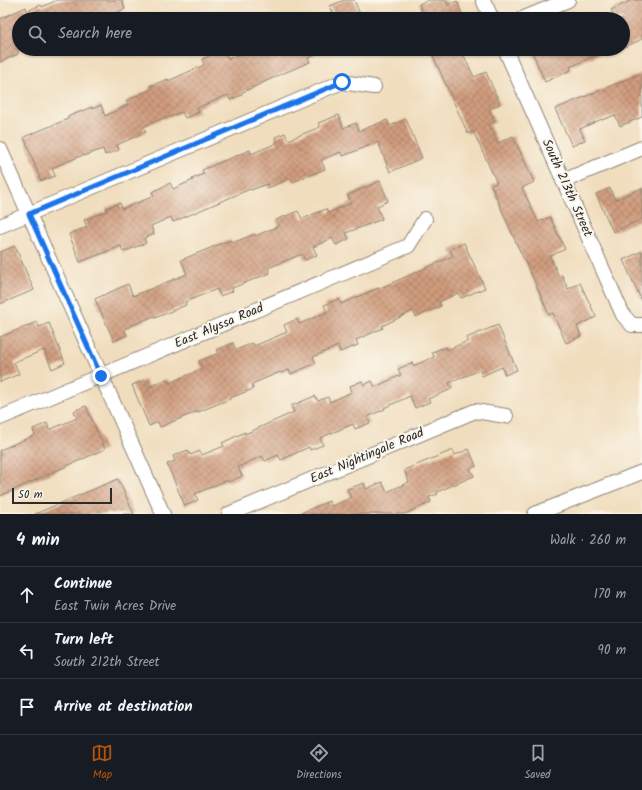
<!DOCTYPE html>
<meta charset="utf-8">
<style>
:root{--surface:#171b24;--page:#242831;--text:#f1f3f6;--muted:#9ea1a6;--line:#363941;--accent:#b45309}
body{margin:0;font-family:Kalam,sans-serif;background:var(--page);color:var(--text)}
.scale{position:absolute;left:12px;bottom:10px;width:100px;box-sizing:border-box;padding-left:4px;border:2px solid #2b2b2b;border-top:0;font-size:11px;line-height:14px;white-space:nowrap;color:#2b2b2b;-webkit-text-stroke:3px #fbf7ec;paint-order:stroke}
.stop{position:absolute;width:12px;height:12px;margin:-9px;border:3px solid #1a73e8;border-radius:50%;background:#fff}
.stop.end{background:#1a73e8;border-color:#fff;box-shadow:0 1px 4px #0008}
.list{margin:0;padding:0;list-style:none}
h2{display:flex;justify-content:space-between;align-items:center;height:52px;margin:0;padding:0 16px;font-size:17px}
h2 small{font-size:13px;font-weight:400;color:var(--muted)}
.list li{display:grid;grid-template-columns:26px 1fr auto;gap:12px;align-items:center;box-sizing:border-box;height:56px;padding:0 16px;border-top:1px solid var(--line)}
.list b{display:block;font-size:15px;white-space:nowrap}
.list p{margin:0;font-size:13px;white-space:nowrap;color:var(--muted)}
.list em{font-size:13px;font-style:normal;color:var(--muted)}
.icon{flex:none;width:22px;height:22px;fill:none;stroke:currentColor;stroke-width:2;stroke-linecap:round;stroke-linejoin:round}
.map{position:relative;flex:none;width:642px;height:514px;overflow:hidden}
.search{position:absolute;background:var(--surface);box-shadow:0 1px 3px #0004;left:12px;right:12px;top:12px;height:44px;display:flex;align-items:center;gap:10px;box-sizing:border-box;padding:0 14px;border-radius:22px;color:var(--muted);font-size:15px}
.sheet{height:220px;background:var(--surface)}
nav{display:flex;justify-content:space-around;align-items:center;box-sizing:border-box;height:56px;border-top:1px solid var(--line);background:var(--surface);font-size:11px;color:var(--muted)}
nav a{display:grid;justify-items:center;gap:2px}
nav .on{color:var(--accent)}
.map>svg:first-child{display:block}
.building{fill:url(#building-cross-hatch)}
.lines{fill:none;stroke-linecap:round;stroke-linejoin:round}
.street-casing{stroke:#8e8474;stroke-width:16}
.street{stroke:#fff;stroke-width:14}
.route{stroke:#1a73e8;stroke-width:5}
.labels{text-anchor:middle;dominant-baseline:central;stroke-width:4;stroke-linejoin:round;paint-order:stroke}
.street-label{font-size:13px;fill:#2b2b2b;stroke:#fbf7ec}
</style>
<div class="map">
<svg width="642" height="514" viewBox="0 0 642 514">
<defs>
<pattern id="building-cross-hatch" width="8" height="8" patternUnits="userSpaceOnUse"><rect width="8" height="8" fill="#d09c7d"/><path d="M0 0l8 8M0 8l8-8" fill="none" stroke="#a97f67"/></pattern>
</defs>
<rect width="100%" height="100%" fill="#fbf7ec"/>
<filter id="ink" filterUnits="userSpaceOnUse"><feTurbulence type="fractalNoise" baseFrequency=".025" numOctaves="2"/><feDisplacementMap in="SourceGraphic" scale="8" xChannelSelector="R" yChannelSelector="G"/><feConvolveMatrix kernelMatrix="1 2 1 2 8 2 1 2 1" color-interpolation-filters="sRGB"/></filter>
<filter id="wash" filterUnits="userSpaceOnUse"><feTurbulence type="fractalNoise" baseFrequency=".012" numOctaves="4" result="noise"/><feDisplacementMap in="SourceGraphic" scale="16" xChannelSelector="R" yChannelSelector="G"/><feGaussianBlur stdDeviation="0.9" result="paint"/><feColorMatrix in="noise" values="0 0 0 0 0 0 0 0 0 0 0 0 0 0 0 0 0 1.4 0 .05"/><feComposite in="paint" operator="in"/></filter>
<g filter="url(#wash)">
<rect width="100%" height="100%" fill="#f0ddbd"/>
<g id="blocks">
<g class="building">
<path d="M 57,0 L 122,0 L 125,9 L 102,19 L 19,19 L 18,54 L 0,62 L 0,19 L 26,7 L 27,11 L 41,5 L 42,7 Z"/>
<path d="M 344,0 L 354,0 L 362,19 L 336,19 L 330,6 Z"/>
<path d="M 429,0 L 446,0 L 448,5 L 457,1 L 464,19 L 425,19 L 419,4 Z"/>
<path d="M 632,0 L 642,0 L 642,39 L 623,48 L 623,19 L 615,19 L 611,10 Z"/>
<path d="M 251,49 L 328,49 L 308,58 L 310,62 L 277,76 L 241,93 L 242,95 L 230,100 L 228,95 L 197,108 L 199,112 L 185,118 L 182,112 L 164,119 L 163,118 L 143,127 L 146,132 L 117,145 L 119,150 L 105,155 L 103,149 L 83,156 L 83,155 L 52,168 L 55,176 L 41,181 L 24,137 L 68,119 L 67,117 L 92,107 L 92,109 L 101,105 L 105,116 L 128,105 L 126,101 L 151,89 L 150,86 L 168,79 L 168,81 L 204,65 L 202,59 L 224,50 L 228,59 Z"/>
<path d="M 430,49 L 461,49 L 474,77 L 486,72 L 500,104 L 489,109 L 495,122 L 489,125 L 498,143 L 513,136 L 534,182 L 522,188 L 532,209 L 538,222 L 550,217 L 565,249 L 550,256 L 559,277 L 562,275 L 568,289 L 580,283 L 596,317 L 577,326 L 581,336 L 566,343 L 553,313 L 549,315 L 537,287 L 518,247 L 491,185 L 497,183 L 473,131 L 468,134 Z"/>
<path d="M 531,49 L 610,49 L 570,67 L 571,70 L 545,82 Z"/>
<path d="M 642,73 L 642,117 L 620,126 L 615,115 L 602,120 L 602,119 L 580,129 L 585,140 L 572,146 L 555,109 Z"/>
<path d="M 339,115 L 343,128 L 356,123 L 359,131 L 387,120 L 390,126 L 406,119 L 422,158 L 390,172 L 378,142 L 343,156 L 341,152 L 321,160 L 325,169 L 293,182 L 291,178 L 268,188 L 267,184 L 251,190 L 250,189 L 173,222 L 171,217 L 151,226 L 154,234 L 144,238 L 146,243 L 123,252 L 121,246 L 80,262 L 69,234 L 87,227 L 84,220 L 107,211 L 106,208 L 120,203 L 122,209 L 154,196 L 152,192 L 170,183 L 173,189 L 193,180 L 192,179 L 204,174 L 202,170 L 250,150 L 251,154 L 277,143 L 275,137 L 285,133 L 288,140 L 320,127 L 318,123 Z"/>
<path d="M 380,181 L 388,201 L 377,206 L 382,219 L 346,233 L 349,239 L 336,245 L 332,238 L 313,247 L 317,255 L 305,260 L 302,254 L 268,268 L 270,273 L 232,288 L 233,291 L 220,296 L 217,289 L 185,302 L 186,305 L 155,318 L 154,316 L 124,329 L 127,335 L 114,341 L 95,299 L 128,284 L 133,296 L 187,274 L 181,260 L 230,240 L 232,243 L 255,234 L 255,236 L 279,226 L 276,220 L 298,211 L 302,219 L 326,209 L 328,213 L 351,203 L 348,195 Z"/>
<path d="M 610,188 L 615,200 L 642,188 L 642,219 L 613,232 L 596,194 Z"/>
<path d="M 464,243 L 485,288 L 461,298 L 458,293 L 439,302 L 441,306 L 416,317 L 413,311 L 382,326 L 383,328 L 356,340 L 358,345 L 340,352 L 338,346 L 313,357 L 316,363 L 291,374 L 289,370 L 281,373 L 280,372 L 252,384 L 253,389 L 230,398 L 230,399 L 198,412 L 198,411 L 160,427 L 158,422 L 149,426 L 132,385 L 145,380 L 148,387 L 167,379 L 169,383 L 202,369 L 199,361 L 219,353 L 217,350 L 233,343 L 236,350 L 253,343 L 254,346 L 287,332 L 284,325 L 297,319 L 299,324 L 327,312 L 324,305 L 339,299 L 341,304 L 378,288 L 378,289 L 453,256 L 450,249 Z"/>
<path d="M 15,246 L 34,290 L 0,304 L 0,252 Z"/>
<path d="M 642,251 L 642,301 L 623,260 Z"/>
<path d="M 37,322 L 39,327 L 49,323 L 65,363 L 52,369 L 44,350 L 14,362 L 19,374 L 0,382 L 0,337 Z"/>
<path d="M 498,325 L 517,370 L 505,375 L 502,367 L 482,376 L 480,370 L 449,383 L 452,389 L 428,399 L 430,402 L 415,408 L 410,396 L 384,408 L 385,409 L 367,417 L 370,423 L 355,429 L 353,424 L 320,438 L 323,445 L 310,450 L 309,447 L 281,460 L 278,455 L 265,461 L 262,456 L 238,467 L 242,476 L 228,482 L 227,480 L 195,494 L 198,500 L 185,506 L 167,464 L 175,461 L 173,456 L 188,450 L 190,455 L 200,451 L 202,455 L 224,446 L 222,443 L 245,432 L 245,434 L 294,412 L 291,406 L 315,396 L 318,401 L 328,397 L 330,402 L 352,392 L 350,386 L 362,381 L 364,385 L 372,381 L 375,387 L 401,375 L 398,369 L 412,363 L 413,366 L 434,357 L 432,352 L 446,347 L 447,350 L 468,341 L 466,338 Z"/>
<path d="M 86,406 L 105,449 L 0,496 L 0,450 L 35,435 L 33,429 L 47,423 L 49,430 L 77,418 L 74,411 Z"/>
<path d="M 469,449 L 476,466 L 470,469 L 474,476 L 437,492 L 438,494 L 429,497 L 431,502 L 405,514 L 299,514 L 329,501 L 331,506 L 351,498 L 347,489 L 364,483 L 366,489 L 382,482 L 387,492 L 409,482 L 404,470 L 453,450 L 455,455 Z"/>
<path d="M 118,479 L 134,514 L 35,514 L 75,497 Z"/>
</g>
</g>
</g>
<g filter="url(#ink)">
<use href="#blocks" fill-opacity="0" stroke="#8e8474" stroke-width="1"/>
<g class="lines">
<g class="street-casing">
<g id="street">
<path d="M 483,0 L 492,19"/>
<path d="M 522,19 L 568,0"/>
<path d="M 505,49 L 623,315 L 632,325 L 642,325"/>
<path d="M 0,149 L 163,514"/>
<path d="M 563,181 L 642,148"/>
<path d="M 0,226 L 342,82 L 374,87"/>
<path d="M 0,418 L 408,246 L 425,219"/>
<path d="M 229,514 L 475,411 L 506,416"/>
<path d="M 535,514 L 642,472"/>
</g>
</g>
<use href="#street" class="street"/>
</g>
</g>
<g class="lines" filter="url(#ink)">
<path class="route" d="M 101,376 L 29,214 L 342,82"/>
</g>
<g class="labels">
<g class="street-label">
<text transform="translate(567 188) rotate(66)">South 213th Street</text>
<text transform="translate(219 326) rotate(-23)">East Alyssa Road</text>
<text transform="translate(367 456) rotate(-23)">East Nightingale Road</text>
</g>
</g>
</svg>
<div class="scale">50 m</div>
<div class="stop" style="left:342px;top:82px"></div>
<div class="stop end" style="left:101px;top:376px"></div>
<div class="search"><svg class="icon" aria-label="search" viewBox="0 0 24 24"><circle cx="10" cy="10" r="6"/><path d="M15 15l6 6"/></svg>Search here</div>
</div>
<section class="sheet">
<h2>4 min<small>Walk · 260 m</small></h2>
<ul class="list">
<li><svg class="icon" aria-label="ahead" viewBox="0 0 24 24"><path d="M12 20V5M6 11l6-6 6 6"/></svg><div><b>Continue</b><p>East Twin Acres Drive</p></div><em>170 m</em></li>
<li><svg class="icon" aria-label="left" viewBox="0 0 24 24"><path d="M17 20v-9H6M10 6l-5 5 5 5"/></svg><div><b>Turn left</b><p>South 212th Street</p></div><em>90 m</em></li>
<li><svg class="icon" aria-label="arrive" viewBox="0 0 24 24"><path d="M6 21V4h12l-3 4 3 4H6"/></svg><div><b>Arrive at destination</b></div></li>
</ul>
</section>
<nav>
<a class="on"><svg class="icon" aria-label="map" viewBox="0 0 24 24"><path d="M3 6l6-2 6 2 6-2v14l-6 2-6-2-6 2zM9 4v14M15 6v14"/></svg>Map</a>
<a><svg class="icon" aria-label="directions" viewBox="0 0 24 24"><path d="M12 3l9 9-9 9-9-9zM9 14v-3h6M13 9l2 2-2 2"/></svg>Directions</a>
<a><svg class="icon" aria-label="saved" viewBox="0 0 24 24"><path d="M7 4h10v16l-5-4-5 4z"/></svg>Saved</a>
</nav>
